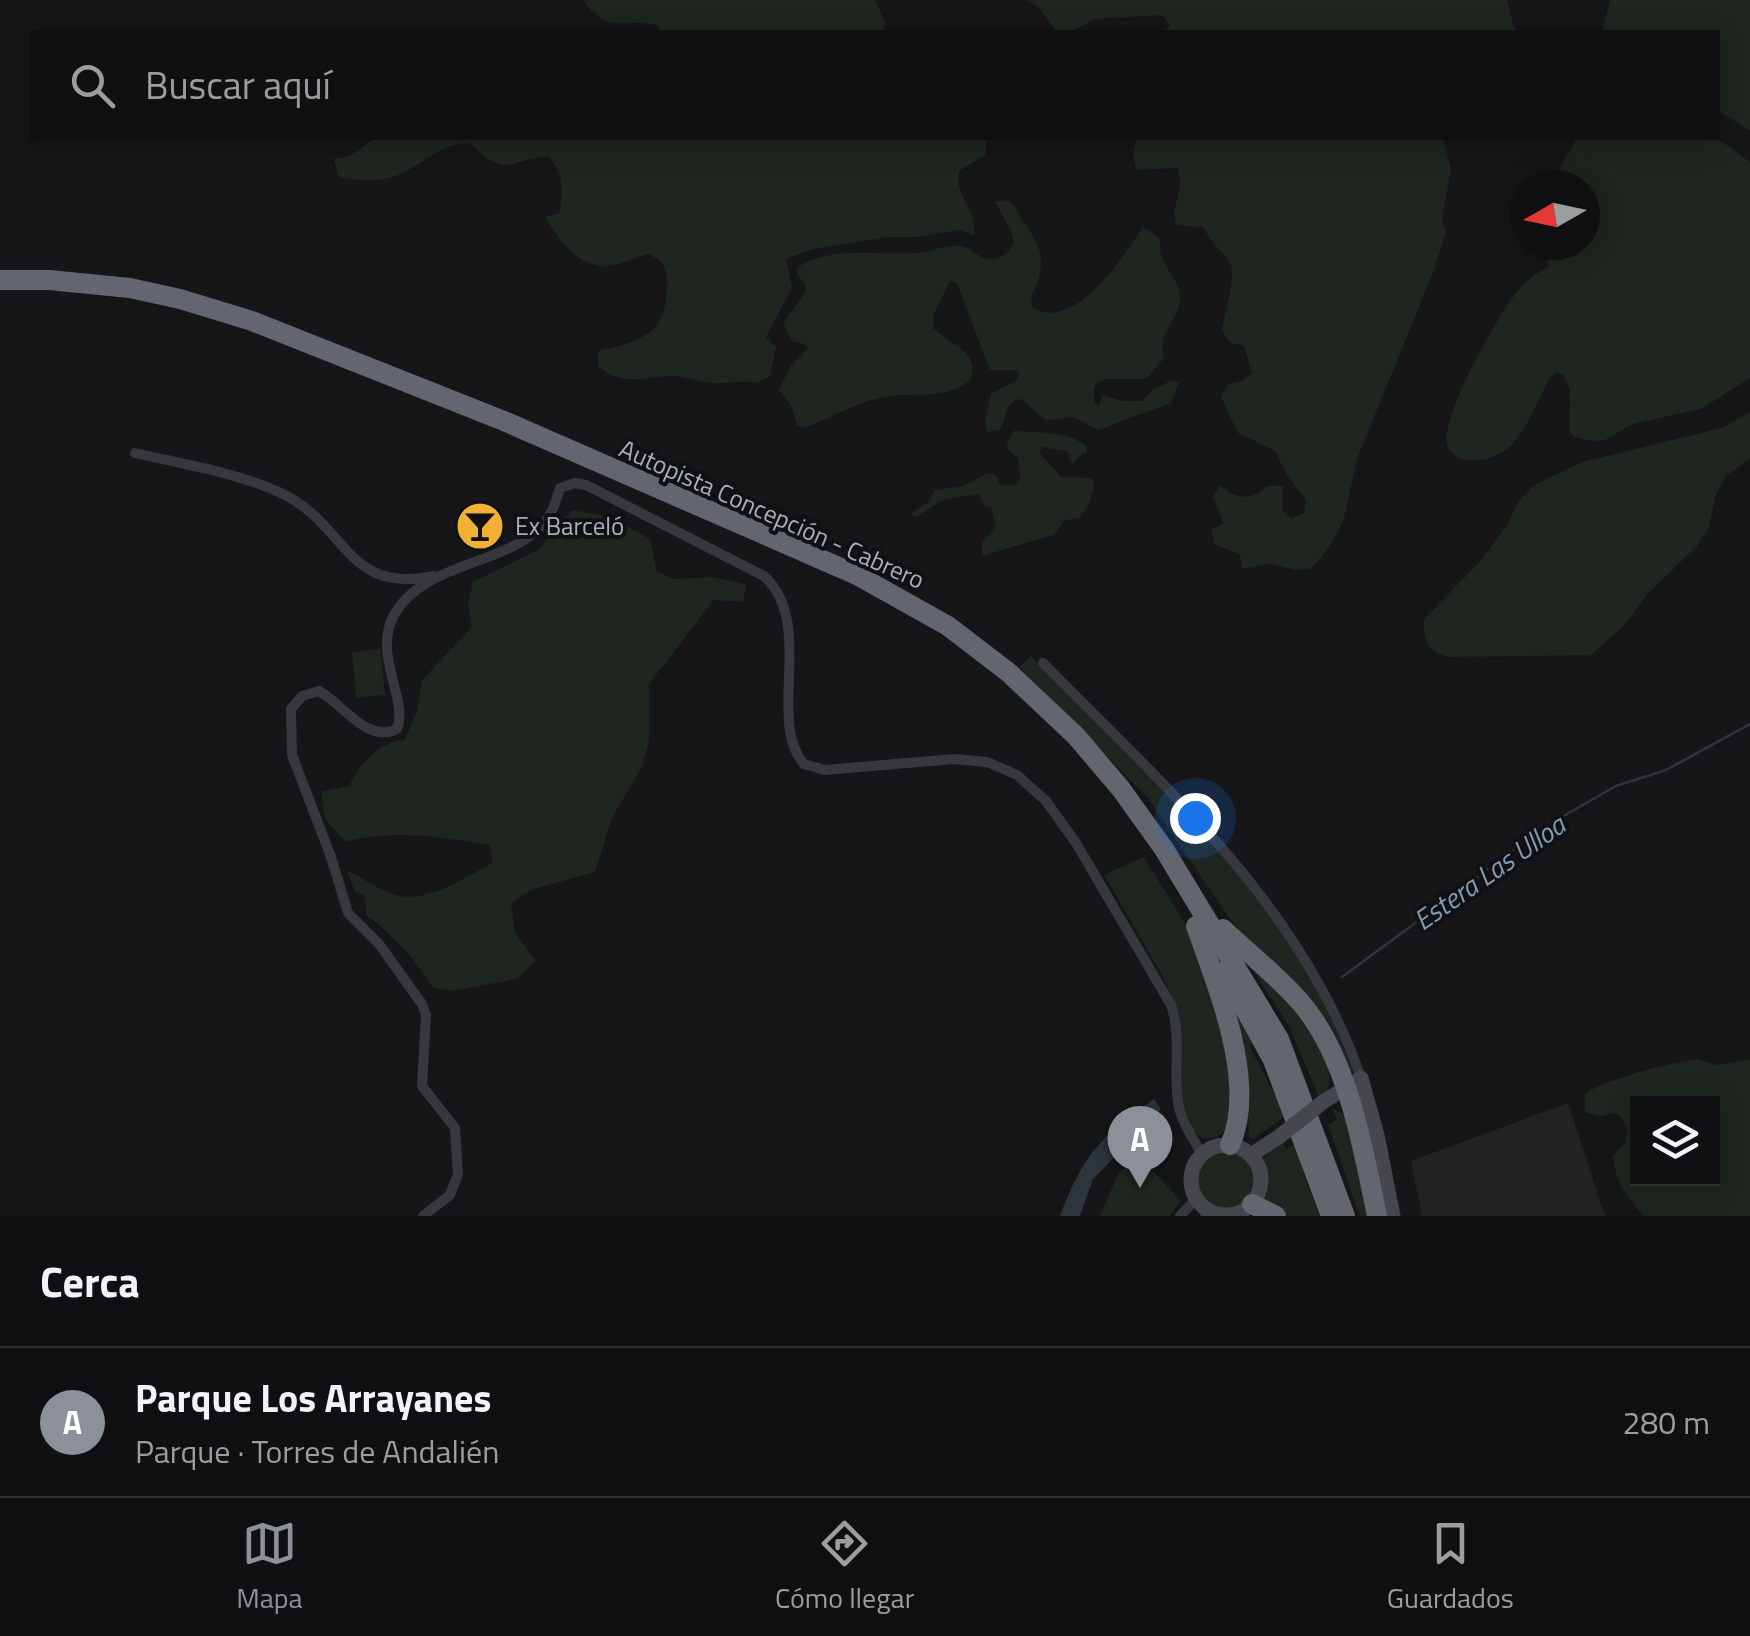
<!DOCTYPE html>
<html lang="es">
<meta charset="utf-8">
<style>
:root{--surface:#101012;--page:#19191b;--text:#f1f3f6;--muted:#9c9d9f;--line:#303032;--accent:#8c9099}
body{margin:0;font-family:"Titillium Web",sans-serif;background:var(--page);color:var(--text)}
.controls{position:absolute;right:30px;bottom:30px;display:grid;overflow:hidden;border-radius:0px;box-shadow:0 5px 25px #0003}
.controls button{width:90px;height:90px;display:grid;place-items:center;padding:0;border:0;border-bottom:2px solid var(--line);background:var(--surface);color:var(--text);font:50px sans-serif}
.compass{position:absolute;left:1510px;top:170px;width:90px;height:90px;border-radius:50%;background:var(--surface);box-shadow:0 5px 25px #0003;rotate:261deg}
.you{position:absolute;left:1195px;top:818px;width:35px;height:35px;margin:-25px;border:8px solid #fff;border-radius:50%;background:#1a73e8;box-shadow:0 0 0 15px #1a73e833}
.badge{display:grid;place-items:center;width:65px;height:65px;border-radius:50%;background:var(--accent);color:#fff;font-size:32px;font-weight:700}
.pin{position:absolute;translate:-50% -82px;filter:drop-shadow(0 2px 5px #0008)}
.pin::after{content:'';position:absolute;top:52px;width:35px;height:30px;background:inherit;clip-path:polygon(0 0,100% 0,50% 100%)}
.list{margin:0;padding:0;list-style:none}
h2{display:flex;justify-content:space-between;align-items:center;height:130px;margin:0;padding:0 40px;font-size:42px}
h2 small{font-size:32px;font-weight:400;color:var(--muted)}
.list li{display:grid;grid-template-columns:65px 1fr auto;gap:30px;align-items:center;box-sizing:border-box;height:150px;padding:0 40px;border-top:2px solid var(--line)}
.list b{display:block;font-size:38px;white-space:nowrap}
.list p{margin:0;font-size:32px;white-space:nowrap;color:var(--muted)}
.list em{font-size:32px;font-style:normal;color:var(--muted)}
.icon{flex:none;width:55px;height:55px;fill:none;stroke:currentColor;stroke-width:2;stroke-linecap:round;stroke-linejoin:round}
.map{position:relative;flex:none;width:1750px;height:1216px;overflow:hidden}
.search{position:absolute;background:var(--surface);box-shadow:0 5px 25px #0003;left:30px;right:30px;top:30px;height:110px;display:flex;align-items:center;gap:25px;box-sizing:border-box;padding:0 35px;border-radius:0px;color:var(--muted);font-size:38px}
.sheet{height:280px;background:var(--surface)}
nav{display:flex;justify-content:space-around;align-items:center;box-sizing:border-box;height:140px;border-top:2px solid var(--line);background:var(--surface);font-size:28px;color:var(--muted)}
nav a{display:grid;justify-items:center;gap:5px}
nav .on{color:var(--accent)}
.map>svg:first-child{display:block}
.built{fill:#222225}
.green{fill:#1e261f;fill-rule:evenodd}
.water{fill:#2c353c}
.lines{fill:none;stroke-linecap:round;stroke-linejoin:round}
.stream{stroke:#2c353c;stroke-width:2.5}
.street{stroke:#37383d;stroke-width:10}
.secondary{stroke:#45474d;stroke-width:15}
.highway{stroke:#63666e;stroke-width:20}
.secondary-bridge{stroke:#45474d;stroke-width:15}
.labels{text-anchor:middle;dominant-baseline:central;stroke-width:8;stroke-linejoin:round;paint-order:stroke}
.street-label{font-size:25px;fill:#a8adb8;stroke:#111113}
.poi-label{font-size:25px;fill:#a8adb8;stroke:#111113;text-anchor:start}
.water-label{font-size:28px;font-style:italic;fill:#7f9bb3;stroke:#111113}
</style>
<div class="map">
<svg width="1750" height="1216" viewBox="0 0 1750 1216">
<rect width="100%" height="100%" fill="#161618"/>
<path class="built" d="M 1568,1103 L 1605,1216 L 1422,1216 L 1411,1161 Z"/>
<g class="green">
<path d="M 583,0 L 875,0 L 885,22 L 884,32 L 661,32 L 657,25 C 624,18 607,35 583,0 Z"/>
<path d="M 1026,0 L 1507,0 L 1515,32 L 1162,32 L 1170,26 L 1162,15 L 1095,19 L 1071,32 L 1056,31 L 1039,8 Z"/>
<path d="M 1610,0 L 1750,0 L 1750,131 L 1718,110 L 1718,32 L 1602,32 Z"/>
<path d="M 375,138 L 987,138 L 985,155 L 959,171 C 953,196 979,211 974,235 L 959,230 L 916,237 L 887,237 L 813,249 L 786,259 L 792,288 L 766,337 L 776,347 L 770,376 L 757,383 C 742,380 731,383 716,383 C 700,383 684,375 668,376 C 640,378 622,386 598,366 L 598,351 C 617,347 644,341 657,325 C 667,313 671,277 662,263 C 661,261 651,255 649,254 C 638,256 629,261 619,264 C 582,274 562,244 545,217 L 560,213 C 562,190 565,173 548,156 C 503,162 508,178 469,143 C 440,144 427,161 403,173 C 385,182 356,182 338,176 L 334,159 L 350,156 Z"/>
<path d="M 1137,138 L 1443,138 L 1451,168 L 1442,219 L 1446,232 L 1434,270 L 1359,454 C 1343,507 1353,525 1310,569 L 1296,570 L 1270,564 L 1242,569 L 1240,555 L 1215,544 L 1211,529 L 1224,524 L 1213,497 L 1220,485 C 1237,500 1251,501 1267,486 L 1283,486 L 1282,510 L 1291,519 L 1304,513 L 1306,500 L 1288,477 L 1275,451 L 1238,433 L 1221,397 L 1228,384 L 1242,381 L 1252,373 L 1244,346 L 1231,343 L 1222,331 C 1224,313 1239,272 1228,259 C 1218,248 1211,241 1203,227 L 1176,225 C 1170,202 1186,192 1177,168 L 1136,170 L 1133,156 Z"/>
<path d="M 1577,138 L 1717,138 L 1750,162 L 1750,378 L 1701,409 L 1632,424 L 1605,440 L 1591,441 L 1575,437 L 1569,432 L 1570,389 L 1563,374 L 1556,373 L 1550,378 C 1530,413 1519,463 1470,460 C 1459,459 1450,456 1447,444 C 1441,416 1498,314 1518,291 C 1527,280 1535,274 1548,267 L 1546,245 L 1585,245 L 1585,185 L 1550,185 Z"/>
<path d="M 1008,200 C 1018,208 1019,217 1026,226 C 1039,243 1044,256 1039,278 C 1036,291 1028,293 1033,308 C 1076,332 1122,257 1143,227 L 1160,239 C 1158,270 1180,274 1180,298 C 1179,323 1157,329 1164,358 L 1146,379 L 1105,379 L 1094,387 L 1094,402 L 1099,406 L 1102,395 L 1122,401 L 1142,401 L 1155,388 L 1173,380 L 1179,383 L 1171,403 L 1098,430 L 1074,417 L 1046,420 L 1021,399 C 1004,401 1007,418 1000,430 L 987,432 L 985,420 L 991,394 L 1015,381 L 1019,376 L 1017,370 L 990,370 L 957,283 L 950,281 L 934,314 L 933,328 C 949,344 980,351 971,379 C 945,403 911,390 879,398 C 851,404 830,419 804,428 L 797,425 L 791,405 L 779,390 L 790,367 L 808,349 L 804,344 L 791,341 L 783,323 L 806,292 L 806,285 L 797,274 L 798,267 C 834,245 874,256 914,253 C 929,253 946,244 961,246 C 972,247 977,258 989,259 C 1001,260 1009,252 1014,243 L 1011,230 L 995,202 Z"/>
<path d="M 1750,412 L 1750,458 L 1726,476 L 1715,497 L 1709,527 L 1697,546 L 1646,596 L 1621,629 L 1590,655 L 1449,657 C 1428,653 1423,640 1424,619 L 1480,562 L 1508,524 L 1518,502 L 1534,485 L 1582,462 L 1722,428 Z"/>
<path d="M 1015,430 C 1039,434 1067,429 1087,447 L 1087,453 L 1080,455 L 1072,465 L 1067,451 L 1041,447 L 1040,453 L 1061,477 L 1091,478 L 1095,484 L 1088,507 L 1079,518 L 1066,520 L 1053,535 L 982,556 L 982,542 L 996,528 L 991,507 L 985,506 L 978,494 L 943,500 L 916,517 L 911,514 L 928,502 L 935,490 L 963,486 L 988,473 L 995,474 L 1001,486 L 1015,485 L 1020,480 L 1018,458 L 1008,450 L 1007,442 Z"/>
<path d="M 572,510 L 611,517 L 650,539 L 657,572 L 673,579 L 712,577 L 746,584 L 743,602 L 714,600 L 649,684 L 649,741 L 642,767 L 612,818 L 595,872 L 533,889 L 511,903 L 515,933 L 536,961 L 516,979 L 452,991 L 433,988 C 416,960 394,936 367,916 L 364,894 L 355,892 L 347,870 C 361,877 375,887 389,893 C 422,907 466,878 493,862 L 489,845 C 441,837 394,829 346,842 L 325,819 L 321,792 L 349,786 C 362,761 377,744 405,739 L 417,711 L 422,680 L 472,627 L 468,604 L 473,582 L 538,550 Z"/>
<path d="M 380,649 L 385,695 L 356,698 L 352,652 Z"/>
<path d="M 1031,656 C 1125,755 1235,848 1305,967 C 1324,1001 1339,1036 1354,1072 L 1347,1073 L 1223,909 L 1148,798 L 1019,667 Z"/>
<path d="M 1144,857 C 1163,890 1188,923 1202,957 C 1215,990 1233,1072 1233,1107 C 1233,1127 1213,1151 1194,1132 C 1188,1126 1185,1112 1182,1104 L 1180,1017 L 1163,977 L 1104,875 Z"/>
<path d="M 1249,964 C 1281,992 1338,1043 1328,1089 L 1319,1098 L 1290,1028 Z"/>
<path d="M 1227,990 L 1257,1040 L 1249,1046 L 1286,1115 L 1254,1139 L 1249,1137 L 1248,1113 Z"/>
<path d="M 1699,1059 L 1715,1065 L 1750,1060 L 1750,1216 L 1644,1216 C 1626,1197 1615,1182 1613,1155 L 1625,1144 L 1628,1127 L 1617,1113 L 1600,1116 L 1585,1112 L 1585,1093 C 1621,1075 1660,1065 1699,1059 ZM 1638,1104 L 1712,1104 L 1712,1178 L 1638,1178 Z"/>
<path d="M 1332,1108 L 1348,1117 L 1369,1216 L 1360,1216 L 1328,1125 L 1337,1119 Z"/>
<path d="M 1282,1140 L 1286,1149 L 1297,1143 L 1305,1179 L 1320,1216 L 1287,1216 L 1265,1203 L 1267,1187 L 1263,1158 Z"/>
<circle cx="1226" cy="1180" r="30"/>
<path d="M 1138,1155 L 1181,1201 L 1169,1216 L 1100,1216 L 1118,1174 Z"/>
</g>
<path class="water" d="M 1154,1099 L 1161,1109 L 1093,1179 L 1080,1216 L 1060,1216 C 1084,1153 1101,1137 1154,1099 Z"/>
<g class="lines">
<path class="stream" d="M 1342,977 L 1548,825 L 1616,786 L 1666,770 L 1750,724"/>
<g class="street">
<path d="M 135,453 C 183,464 234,472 279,492 C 348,523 344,595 434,576"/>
<path d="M 1043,663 C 1166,788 1303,907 1361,1078"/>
<path d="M 423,1216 L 450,1195 L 458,1174 L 455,1128 L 422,1086 L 426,1015 L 422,1004 L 379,944 L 348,913 L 331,857 L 292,755 L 291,709 L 302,696 L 319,691 C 343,704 367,744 397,729 C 409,701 372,654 394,615 C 424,561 508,566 544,523 C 553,513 556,500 560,488 L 575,483 L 586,485 L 764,576 C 816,624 766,721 804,764 L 825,770 L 954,759 L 987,762 L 1017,775 L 1046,801 L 1076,843 L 1171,1005 C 1182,1036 1173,1070 1178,1102 C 1181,1122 1192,1137 1202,1154"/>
<path d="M 1180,1216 L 1197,1198"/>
<path d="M 1205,1216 L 1209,1210"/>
</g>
<g class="secondary">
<path d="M 1323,1102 L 1361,1078 L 1377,1135 L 1393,1216"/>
<circle cx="1226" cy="1180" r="35"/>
<path d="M 1251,1155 L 1280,1136"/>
</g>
<g class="highway">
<path d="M 0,280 L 49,280 L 130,288 L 180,299 L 252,321 L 504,421 L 857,575 L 948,626 L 1008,672 L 1076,736 L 1121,789 L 1164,849 L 1279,1039 L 1345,1216"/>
<path d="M 1196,926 C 1217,986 1258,1083 1230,1145"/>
<path d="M 1223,929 C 1249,954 1279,977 1302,1004 C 1348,1059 1363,1148 1377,1216"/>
<path d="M 1224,971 L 1273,1060 L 1331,1216"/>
<path d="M 1252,1204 L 1276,1216"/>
</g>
<path class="secondary-bridge" d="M 1280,1136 L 1323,1102"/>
</g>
<defs>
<g id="bar-disc" transform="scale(2.5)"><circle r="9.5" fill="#f2b134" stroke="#111113"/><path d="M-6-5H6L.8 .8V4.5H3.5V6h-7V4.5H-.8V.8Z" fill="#111"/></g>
</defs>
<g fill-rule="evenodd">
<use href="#bar-disc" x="480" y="526"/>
</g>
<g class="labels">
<g class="street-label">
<text transform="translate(772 514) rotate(24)">Autopista Concepción - Cabrero</text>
</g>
<g class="poi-label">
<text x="515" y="526">Ex Barceló</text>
</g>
<g class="water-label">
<text transform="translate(1489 872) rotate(-35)">Estera Las Ulloa</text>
</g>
</g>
</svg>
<div class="controls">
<button><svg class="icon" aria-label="layers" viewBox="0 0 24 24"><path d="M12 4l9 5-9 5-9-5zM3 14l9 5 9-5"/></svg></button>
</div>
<svg class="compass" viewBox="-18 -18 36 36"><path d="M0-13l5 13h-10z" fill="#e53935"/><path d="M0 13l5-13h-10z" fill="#9c9d9f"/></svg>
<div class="you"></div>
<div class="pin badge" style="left:1140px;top:1188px">A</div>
<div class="search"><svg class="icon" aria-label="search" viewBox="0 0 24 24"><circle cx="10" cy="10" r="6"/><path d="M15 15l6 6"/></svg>Buscar aquí</div>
</div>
<section class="sheet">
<h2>Cerca<small></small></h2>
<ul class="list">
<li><span class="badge">A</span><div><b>Parque Los Arrayanes</b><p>Parque · Torres de Andalién</p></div><em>280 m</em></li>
</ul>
</section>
<nav>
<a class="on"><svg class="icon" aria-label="map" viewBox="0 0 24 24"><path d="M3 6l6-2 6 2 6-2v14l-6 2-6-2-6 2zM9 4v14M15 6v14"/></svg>Mapa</a>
<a><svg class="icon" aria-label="directions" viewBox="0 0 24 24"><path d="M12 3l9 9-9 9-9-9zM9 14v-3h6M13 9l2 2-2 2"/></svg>Cómo llegar</a>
<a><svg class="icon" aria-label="saved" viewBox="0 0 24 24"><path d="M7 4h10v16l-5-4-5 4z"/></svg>Guardados</a>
</nav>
